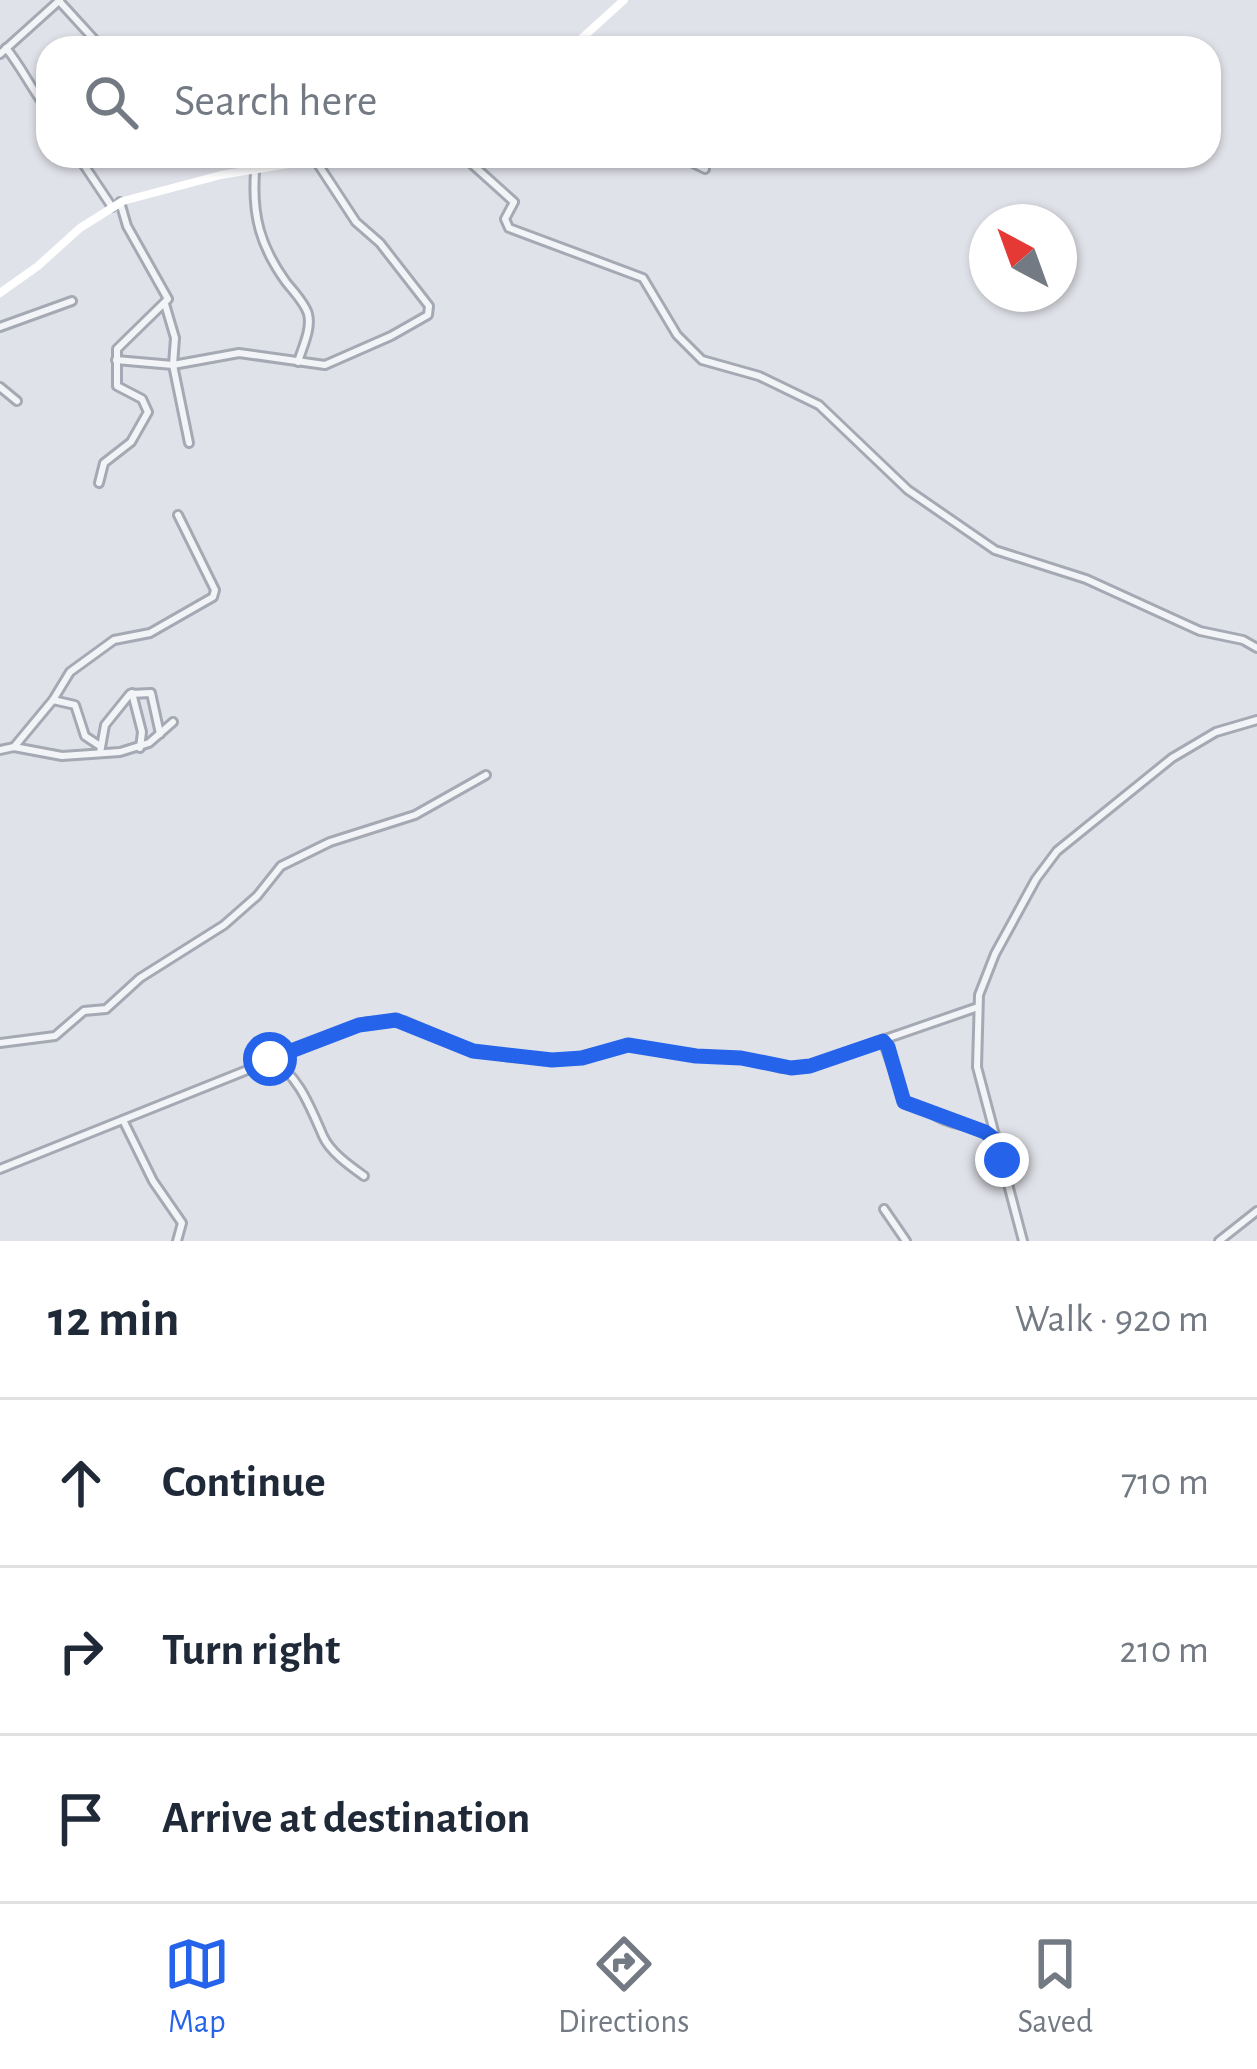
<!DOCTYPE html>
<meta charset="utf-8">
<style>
:root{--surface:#fff;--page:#f6f6f7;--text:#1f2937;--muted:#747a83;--line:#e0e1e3;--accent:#2563eb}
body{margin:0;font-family:"Alegreya Sans",sans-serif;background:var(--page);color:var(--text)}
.compass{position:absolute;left:969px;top:204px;width:108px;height:108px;border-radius:50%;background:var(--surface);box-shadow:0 3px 9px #0004;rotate:319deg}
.stop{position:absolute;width:36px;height:36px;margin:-27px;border:9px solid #2563eb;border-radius:50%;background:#fff}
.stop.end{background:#2563eb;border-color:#fff;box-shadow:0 3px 12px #0008}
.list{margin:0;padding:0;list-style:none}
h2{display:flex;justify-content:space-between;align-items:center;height:156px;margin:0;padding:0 48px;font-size:51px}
h2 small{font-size:39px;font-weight:400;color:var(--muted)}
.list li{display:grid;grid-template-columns:78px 1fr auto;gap:36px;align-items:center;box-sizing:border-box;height:168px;padding:0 48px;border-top:3px solid var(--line)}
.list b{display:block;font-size:45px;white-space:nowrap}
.list em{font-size:39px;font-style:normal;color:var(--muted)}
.icon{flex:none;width:66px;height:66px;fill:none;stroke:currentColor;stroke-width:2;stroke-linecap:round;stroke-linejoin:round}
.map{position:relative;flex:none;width:1257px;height:1241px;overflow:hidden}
.search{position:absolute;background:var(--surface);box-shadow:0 3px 9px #0004;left:36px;right:36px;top:36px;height:132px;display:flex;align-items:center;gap:30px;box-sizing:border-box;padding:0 42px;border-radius:36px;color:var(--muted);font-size:45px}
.sheet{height:660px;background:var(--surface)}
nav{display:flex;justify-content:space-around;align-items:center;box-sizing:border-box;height:168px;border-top:3px solid var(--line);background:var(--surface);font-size:33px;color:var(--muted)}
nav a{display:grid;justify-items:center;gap:6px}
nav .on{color:var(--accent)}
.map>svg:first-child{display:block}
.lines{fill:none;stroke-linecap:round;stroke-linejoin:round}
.street-casing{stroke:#a5a9b3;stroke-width:12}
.street{stroke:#f3f4f7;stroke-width:6}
.secondary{stroke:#fff;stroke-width:8}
.route{stroke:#2563eb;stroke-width:15}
</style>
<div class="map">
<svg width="1257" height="1241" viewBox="0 0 1257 1241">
<rect width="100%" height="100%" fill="#e0e2e9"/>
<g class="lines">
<g class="street-casing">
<g id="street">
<path d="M 60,2 L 102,48"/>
<path d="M 6,48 C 23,69 31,89 48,110"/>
<path d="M 0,54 L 60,0"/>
<path d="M 78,156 L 112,207"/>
<path d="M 463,156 L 514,202 L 505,219 L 509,228 L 643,278 L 677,335 L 702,360 L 759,376 L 819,405 L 908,490 L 995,550 L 1086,579 L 1200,631 L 1243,640 L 1257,648"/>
<path d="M 679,156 L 705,169"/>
<path d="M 255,172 C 252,215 260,246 286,282 C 293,291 305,303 308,314 C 312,329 302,348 298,362"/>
<path d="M 165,304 L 175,338 L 173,365 L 189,443"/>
<path d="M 0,327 L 72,301"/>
<path d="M 116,360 L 173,365 L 239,353 L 325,365 L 391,336 L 428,315 L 429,306 L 380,243 L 356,222 L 316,161"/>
<path d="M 0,387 L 17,401"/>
<path d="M 99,483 L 104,463 L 131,442 L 148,412 L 142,399 L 117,386 L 117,349 L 168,299 L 127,226 L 120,202"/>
<path d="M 132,693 L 142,732 L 140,748"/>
<path d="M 53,700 L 75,705 L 85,736 L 100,746"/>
<path d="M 14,747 L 53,700 L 70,672 L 114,640 L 150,633 L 213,597 L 215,590 L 178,515"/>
<path d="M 0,750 L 14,747 L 62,756 L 120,752 L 149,743 L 173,722"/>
<path d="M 100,753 L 105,725 L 130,694 L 151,693 L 160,734"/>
<path d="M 883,1041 L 906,1104 C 923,1107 930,1113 944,1120 C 962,1127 973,1124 993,1138"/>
<path d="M 0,1043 L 55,1036 L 84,1011 L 106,1009 L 140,978 L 224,925 L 257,896 L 281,866 L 330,842 L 415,815 L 486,775"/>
<path d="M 270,1059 C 298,1073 311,1109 323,1136 C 330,1152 350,1166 364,1176"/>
<path d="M 123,1120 L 153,1181 L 182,1223 L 177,1241"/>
<path d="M 0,1169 L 367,1022 L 404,1021 L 468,1049 L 510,1057 L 566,1060 L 628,1045 L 696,1056 L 751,1059 L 781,1068 L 810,1065 L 978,1007"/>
<path d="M 884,1209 L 906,1241"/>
<path d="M 1023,1241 L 977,1067 L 979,995 L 995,954 L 1036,879 L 1057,851 L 1172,758 L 1216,732 L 1257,720"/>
<path d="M 1219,1241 L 1257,1211"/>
</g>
</g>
<use href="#street" class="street"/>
<g class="secondary">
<path d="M 571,48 L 624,0"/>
<path d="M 0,293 L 38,266 L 80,228 L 123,201 L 221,175 L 337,156"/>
</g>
</g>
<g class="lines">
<path class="route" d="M 270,1059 L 359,1025 L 396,1020 L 473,1051 L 552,1060 L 582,1058 L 628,1045 L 696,1056 L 741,1058 L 791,1068 L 810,1066 L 883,1041 L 888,1047 L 904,1102 L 985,1132 L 997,1141 L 1002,1160"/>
</g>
</svg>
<svg class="compass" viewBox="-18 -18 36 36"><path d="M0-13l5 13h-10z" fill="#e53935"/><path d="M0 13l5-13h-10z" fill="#747a83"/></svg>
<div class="stop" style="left:270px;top:1059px"></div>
<div class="stop end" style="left:1002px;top:1160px"></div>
<div class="search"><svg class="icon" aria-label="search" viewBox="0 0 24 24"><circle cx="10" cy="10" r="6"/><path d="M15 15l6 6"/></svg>Search here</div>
</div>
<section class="sheet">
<h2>12 min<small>Walk · 920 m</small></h2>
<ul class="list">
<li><svg class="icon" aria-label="ahead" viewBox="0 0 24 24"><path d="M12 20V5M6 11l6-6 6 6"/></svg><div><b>Continue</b></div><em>710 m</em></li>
<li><svg class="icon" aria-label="right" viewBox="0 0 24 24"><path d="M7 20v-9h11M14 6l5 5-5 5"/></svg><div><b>Turn right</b></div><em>210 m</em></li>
<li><svg class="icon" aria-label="arrive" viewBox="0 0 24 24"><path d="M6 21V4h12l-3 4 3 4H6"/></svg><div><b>Arrive at destination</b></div></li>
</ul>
</section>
<nav>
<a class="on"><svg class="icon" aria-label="map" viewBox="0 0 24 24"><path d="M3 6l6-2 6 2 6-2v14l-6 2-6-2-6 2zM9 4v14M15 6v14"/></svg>Map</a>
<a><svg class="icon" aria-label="directions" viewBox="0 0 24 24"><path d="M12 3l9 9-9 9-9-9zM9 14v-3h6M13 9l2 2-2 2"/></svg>Directions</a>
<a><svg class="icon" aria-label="saved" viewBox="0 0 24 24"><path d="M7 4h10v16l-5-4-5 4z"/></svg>Saved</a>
</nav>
